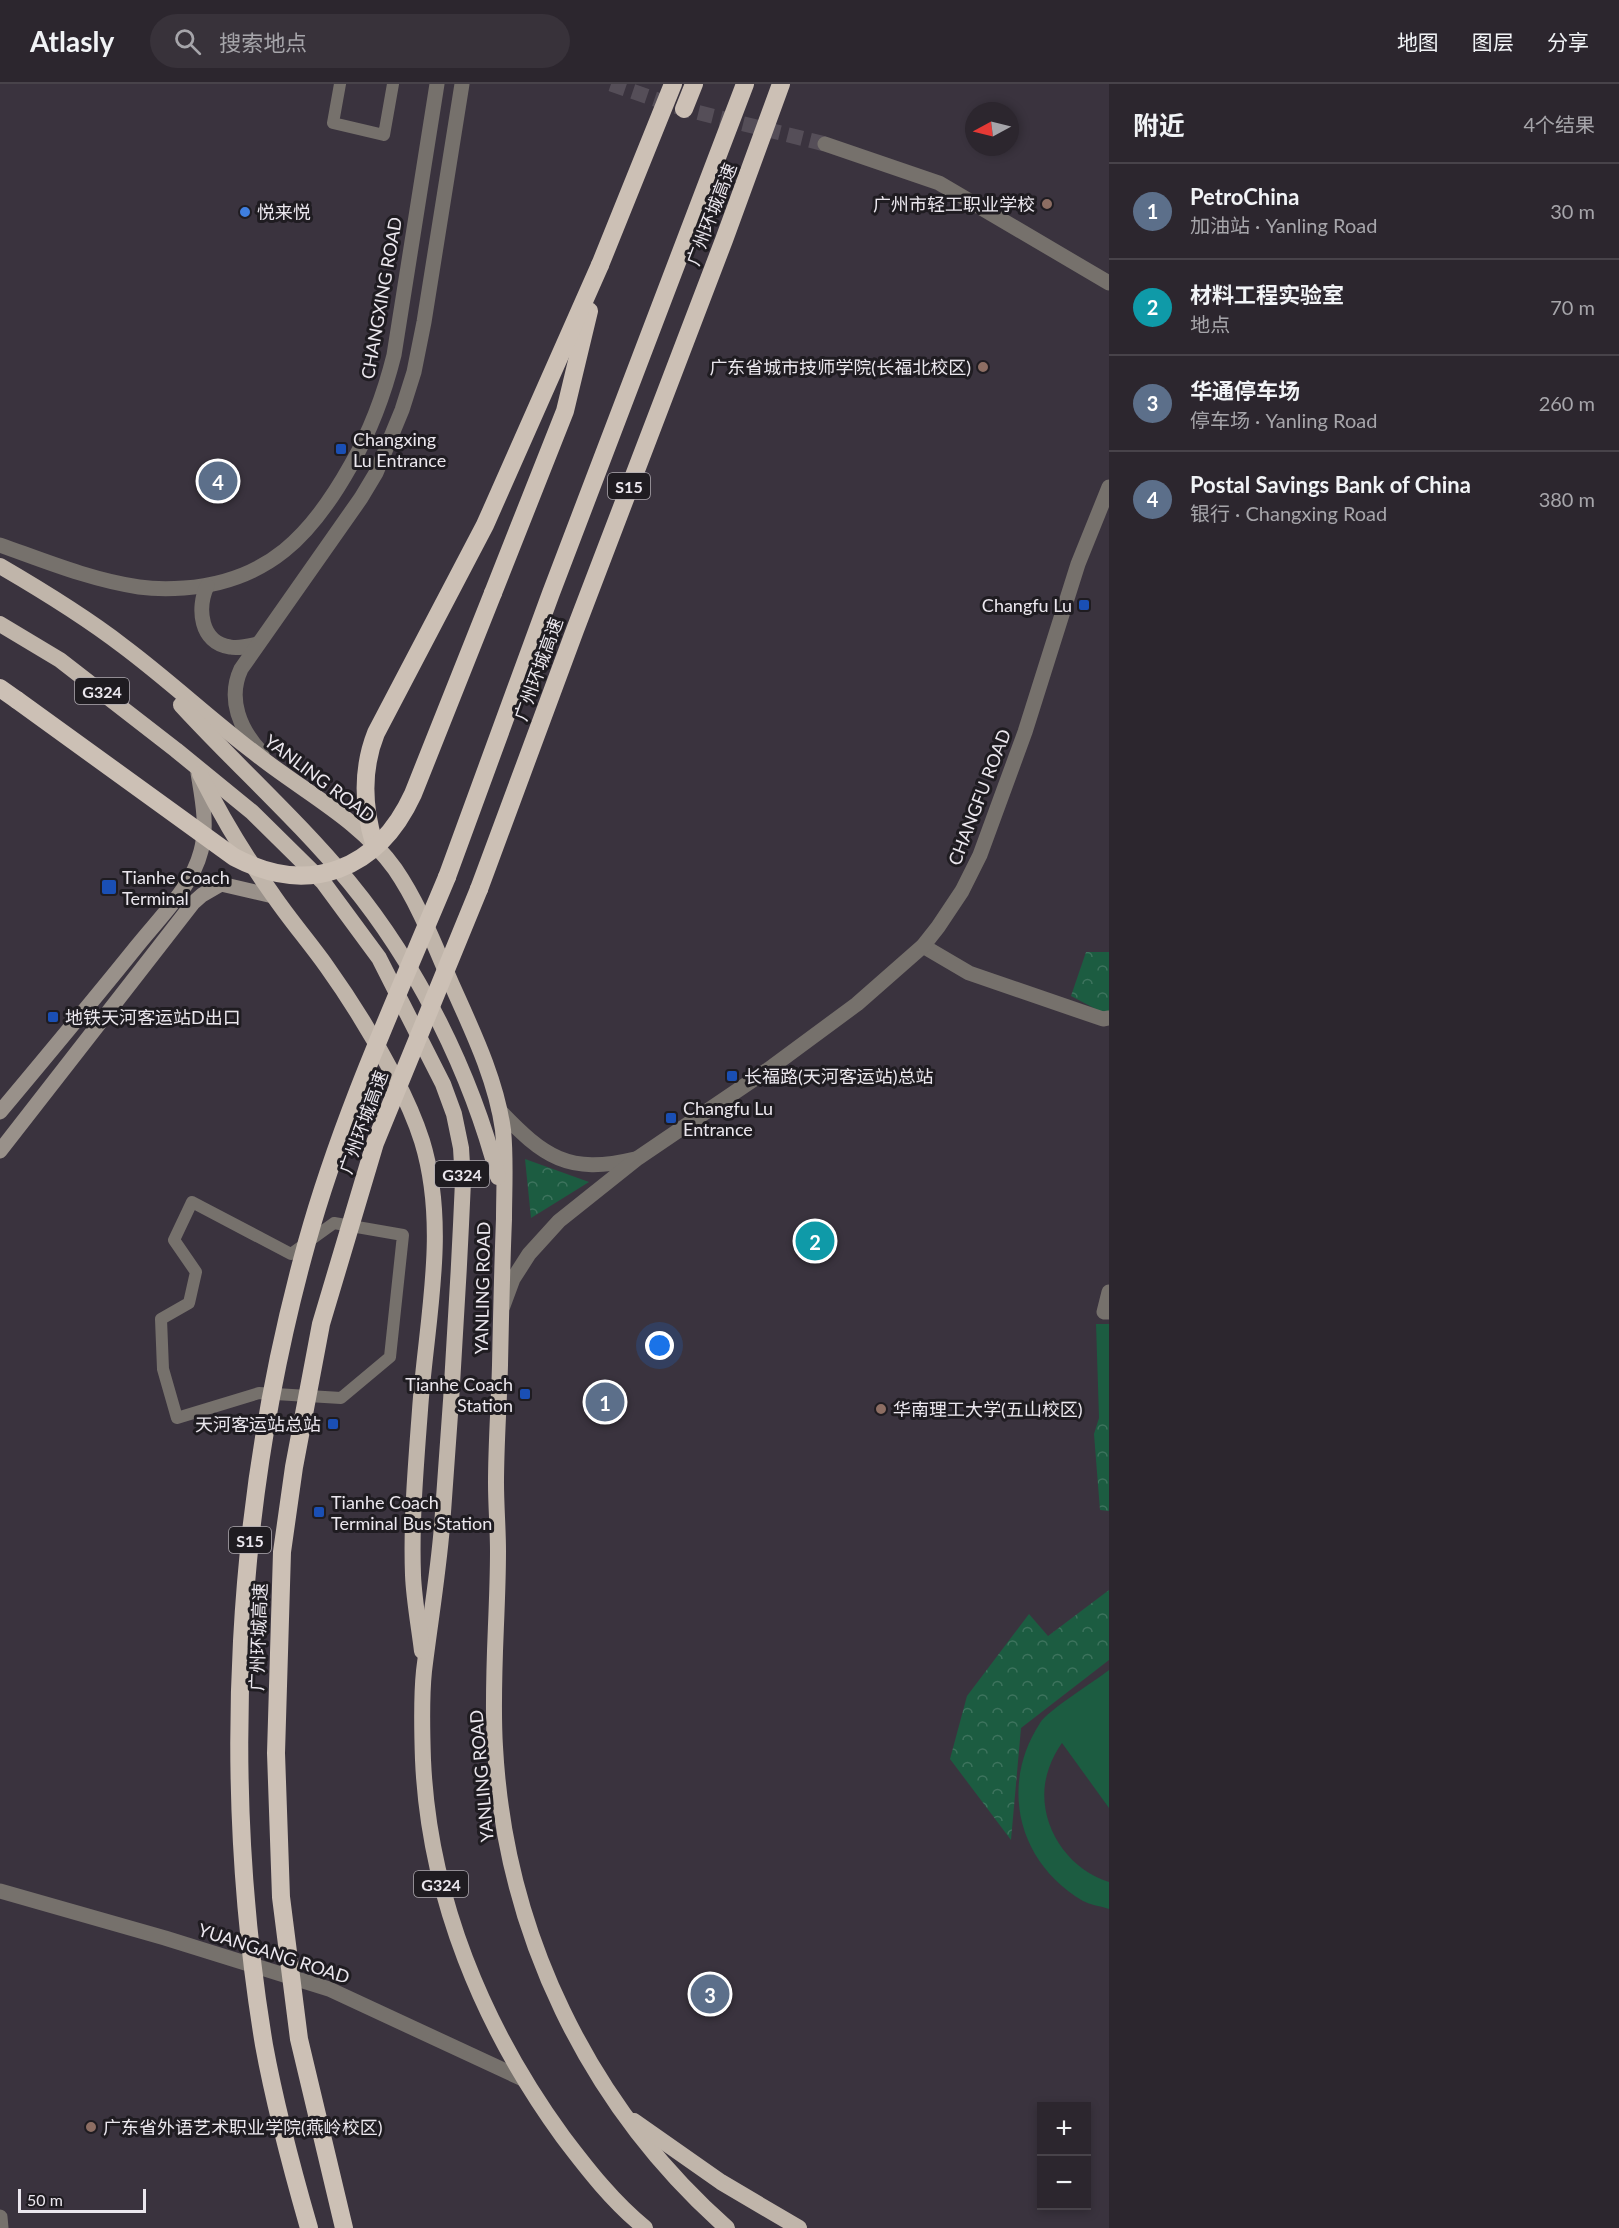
<!DOCTYPE html>
<html lang="zh">
<meta charset="utf-8">
<style>
:root{--surface:#2c262e;--page:#38323a;--text:#f1f3f6;--muted:#a6a5aa;--line:#48434a;--accent:#8bbbb9}
body{margin:0;font-family:Lato,"Noto Sans SC",sans-serif;background:var(--page);color:var(--text)}
.controls{position:absolute;right:18px;bottom:18px;display:grid;overflow:hidden;border-radius:0px;box-shadow:0 3px 9px #0003}
.controls button{width:54px;height:54px;display:grid;place-items:center;padding:0;border:0;border-bottom:2px solid var(--line);background:var(--surface);color:var(--text);font:30px sans-serif}
.compass{position:absolute;left:965px;top:18px;width:54px;height:54px;border-radius:50%;background:var(--surface);box-shadow:0 3px 9px #0003;rotate:263deg}
.scale{position:absolute;left:18px;bottom:15px;width:128px;box-sizing:border-box;padding-left:6px;border:3px solid #ebe7ee;border-top:0;font-size:16px;line-height:21px;white-space:nowrap;color:#ebe7ee;-webkit-text-stroke:4px #1f1c21;paint-order:stroke}
.you{position:absolute;left:660px;top:1262px;width:21px;height:21px;margin:-15px;border:4px solid #fff;border-radius:50%;background:#1a73e8;box-shadow:0 0 0 9px #1a73e833}
.badge{display:grid;place-items:center;width:39px;height:39px;border-radius:50%;background:var(--accent);color:#fff;font-size:20px;font-weight:700}
.pin{position:absolute;translate:-50% -50%;border:3px solid #fff;box-shadow:0 2px 6px #0006}
.list{margin:0;padding:0;list-style:none}
h2{display:flex;justify-content:space-between;align-items:center;height:78px;margin:0;padding:0 24px;font-size:26px}
h2 small{font-size:20px;font-weight:400;color:var(--muted)}
.list li{display:grid;grid-template-columns:39px 1fr auto;gap:18px;align-items:center;box-sizing:border-box;height:96px;padding:0 24px;border-top:2px solid var(--line)}
.list b{display:block;font-size:22px;white-space:nowrap}
.list p{margin:0;font-size:20px;white-space:nowrap;color:var(--muted)}
.list em{font-size:20px;font-style:normal;color:var(--muted)}
.icon{flex:none;width:33px;height:33px;fill:none;stroke:currentColor;stroke-width:2;stroke-linecap:round;stroke-linejoin:round}
.map{position:relative;flex:none;width:1109px;height:2144px;overflow:hidden}
header{display:flex;align-items:center;gap:36px;box-sizing:border-box;height:84px;padding:0 30px;background:var(--surface);border-bottom:2px solid var(--line)}
header strong{font-size:28px}
nav{display:flex;gap:33px;margin-inline-start:auto;font-size:21px}
.search{width:420px;height:54px;background:var(--page);display:flex;align-items:center;gap:15px;box-sizing:border-box;padding:0 21px;border-radius:33px;color:var(--muted);font-size:22px}
main{display:flex}
aside{flex:1;background:var(--surface)}
.map>svg:first-child{display:block}
.forest{fill:url(#forest-crowns)}
.park{fill:#1c5c41}
.lines{fill:none;stroke-linecap:round;stroke-linejoin:round}
.minor-tunnel{stroke:#554e58;stroke-width:15;stroke-dasharray:15 8;stroke-linecap:butt}
.pedestrian{stroke:#76716c;stroke-width:12}
.minor{stroke:#76716c;stroke-width:15}
.tertiary{stroke:#76716c;stroke-width:15}
.secondary{stroke:#99918a;stroke-width:15}
.trunk{stroke:#c0b5aa;stroke-width:16}
.motorway{stroke:#ccc0b5;stroke-width:18}
.motorway-bridge{stroke:#ccc0b5;stroke-width:18}
.education-dot{fill:#8d6e63;stroke:#1f1c21;stroke-width:2}
.shop-dot{fill:#3f7fe0;stroke:#1f1c21;stroke-width:2}
.transit-dot{fill:#1a4fb4;stroke:#1f1c21;stroke-width:2}
.labels{text-anchor:middle;dominant-baseline:central;stroke-width:6;stroke-linejoin:round;paint-order:stroke}
.shield{fill:#1f1c21;stroke:#aeaab0;stroke-width:1.5}
.shield-label{font-size:16px;font-weight:bold;fill:#ebe7ee}
.poi-label{font-size:18px;fill:#ebe7ee;stroke:#1f1c21;text-anchor:start}
.street-label{font-size:18px;fill:#ebe7ee;stroke:#1f1c21}
</style>
<header>
<strong>Atlasly</strong>
<div class="search"><svg class="icon" aria-label="search" viewBox="0 0 24 24"><circle cx="10" cy="10" r="6"/><path d="M15 15l6 6"/></svg>搜索地点</div>
<nav><a>地图</a><a>图层</a><a>分享</a></nav>
</header>
<main>
<div class="map">
<svg width="1109" height="2144" viewBox="0 0 1109 2144">
<defs>
<pattern id="forest-crowns" width="20" height="18" patternUnits="userSpaceOnUse" patternTransform="scale(1.5)"><rect width="20" height="18" fill="#1c5c41"/><path d="M2 6a3 3 0 1 1 6 0M12 15a3 3 0 1 1 6 0" fill="none" stroke="#3d735d"/></pattern>
</defs>
<rect width="100%" height="100%" fill="#3a333e"/>
<g class="forest">
<path d="M 1086,868 L 1109,868 L 1109,932 L 1071,912 Z"/>
<path d="M 525,1075 L 589,1098 L 531,1134 Z"/>
<path d="M 1099,1334 L 1109,1334 L 1109,1427 L 1100,1426 L 1094,1350 Z"/>
<path d="M 1109,1506 L 1109,1576 L 1021,1644 L 1011,1756 L 950,1675 L 967,1612 L 1029,1530 L 1048,1552 Z"/>
</g>
<g class="park">
<path d="M 1096,1240 L 1109,1240 L 1109,1334 L 1099,1334 Z"/>
<path d="M 1109,1586 L 1109,1724 L 1062,1659 C 1057,1666 1052,1675 1049,1684 C 1032,1731 1063,1784 1109,1798 L 1109,1825 C 1101,1822 1090,1821 1083,1817 C 1018,1779 999,1702 1040,1639 C 1047,1627 1095,1597 1109,1586 Z"/>
</g>
<g class="lines">
<path class="minor-tunnel" d="M 611,0 L 684,25 L 825,60"/>
<g class="pedestrian">
<path d="M 340,0 L 333,39 L 384,51 L 393,0"/>
<path d="M 192,1118 L 291,1170 L 334,1139 L 403,1151 L 390,1273 L 341,1314 L 259,1309 L 177,1334 L 163,1285 L 161,1235 L 189,1219 L 196,1188 L 174,1156 Z"/>
</g>
<g class="minor">
<path d="M 825,60 L 939,99 L 1109,199"/>
<path d="M 923,862 L 969,889 L 1103,935 L 1109,934"/>
<path d="M 1109,1208 L 1104,1228 L 1109,1228"/>
<path d="M 0,2133 L 1,2144"/>
</g>
<g class="tertiary">
<path d="M 0,461 C 45,477 91,496 139,503 C 154,505 169,505 184,504 C 268,498 312,451 351,381 C 371,346 384,311 394,271 L 437,0"/>
<path d="M 207,502 C 197,524 200,559 230,563 C 239,565 249,562 258,560"/>
<path d="M 262,669 C 240,646 227,615 241,585 L 361,414 L 376,389 L 402,326 L 414,288 L 424,238 L 462,0"/>
<path d="M 499,1026 C 544,1073 568,1091 635,1075"/>
<path d="M 503,1222 L 513,1195 L 529,1170 L 559,1137 L 638,1074 L 769,985 L 857,920 L 923,862 L 938,843 L 962,807 L 980,771 L 1025,648 L 1078,480 L 1109,403"/>
<path d="M 0,1807 L 165,1854 L 329,1905 L 525,1996"/>
</g>
<g class="secondary">
<path d="M 0,1028 C 46,973 92,918 137,862 C 160,833 192,803 201,767 C 208,742 202,714 198,689"/>
<path d="M 0,1067 L 193,819 L 202,811 L 221,800 L 273,812"/>
</g>
<g class="trunk">
<path d="M 0,482 C 43,507 84,532 123,562 C 170,597 213,638 260,673 C 306,709 361,737 395,785 C 419,820 434,860 451,899 C 472,946 496,995 503,1046 C 506,1075 504,1106 504,1135 C 502,1184 501,1232 500,1281 C 499,1321 496,1360 496,1399 C 496,1422 498,1445 498,1467 C 498,1533 491,1598 495,1663 C 505,1848 588,2021 727,2144"/>
<path d="M 0,540 L 60,576 L 176,666 L 252,728 L 323,798 L 379,874 L 443,1000 L 454,1030 L 461,1064 L 463,1097 C 458,1212 451,1327 442,1442 C 438,1491 430,1538 424,1587 C 421,1616 422,1647 423,1676 C 429,1813 483,1943 563,2053 C 588,2086 613,2118 645,2144"/>
<path d="M 181,621 C 236,681 298,736 350,799 C 418,882 471,989 498,1093"/>
<path d="M 200,690 C 221,732 245,772 273,811 C 290,836 310,859 327,883 C 352,918 374,954 394,992 C 405,1013 415,1035 422,1057 C 449,1145 426,1237 420,1326 C 416,1380 411,1437 413,1491 C 414,1516 419,1542 422,1567"/>
<path d="M 634,2037 L 721,2098 L 799,2144"/>
</g>
<g class="motorway">
<path d="M 684,25 L 694,0"/>
<path d="M 493,509 L 565,327 L 589,227"/>
<path d="M 0,604 L 17,616"/>
<path d="M 374,759 C 363,723 362,684 376,649 L 485,441 L 600,181"/>
<path d="M 447,793 L 551,509 L 745,0"/>
<path d="M 479,805 L 575,546 L 724,156 L 781,0"/>
</g>
<g class="motorway-bridge">
<path d="M 600,181 L 673,0"/>
<path d="M 17,616 L 234,773 C 309,813 378,786 413,710 L 493,509"/>
<path d="M 309,2144 C 292,2085 275,2021 264,1961 C 220,1695 235,1417 307,1158 C 342,1032 397,913 447,793"/>
<path d="M 344,2144 L 299,1955 L 281,1813 L 276,1669 L 282,1468 L 294,1383 L 321,1240 L 375,1059 L 479,805"/>
</g>
</g>
<g class="education-dot">
<circle cx="1047" cy="120" r="6"/>
<circle cx="983" cy="283" r="6"/>
<circle cx="881" cy="1325" r="6"/>
<circle cx="91" cy="2043" r="6"/>
</g>
<circle class="shop-dot" cx="245" cy="128" r="6"/>
<g class="transit-dot">
<rect x="335" y="359" width="12" height="12" rx="3"/>
<rect x="1078" y="515" width="12" height="12" rx="3"/>
<rect x="101" y="795" width="16" height="16" rx="3"/>
<rect x="47" y="927" width="12" height="12" rx="3"/>
<rect x="726" y="986" width="12" height="12" rx="3"/>
<rect x="665" y="1028" width="12" height="12" rx="3"/>
<rect x="519" y="1304" width="12" height="12" rx="3"/>
<rect x="327" y="1334" width="12" height="12" rx="3"/>
<rect x="313" y="1422" width="12" height="12" rx="3"/>
</g>
<g class="labels">
<g class="shield">
<rect x="608" y="389" width="42" height="26" rx="4.5"/>
<rect x="75" y="594" width="54" height="26" rx="4.5"/>
<rect x="435" y="1077" width="54" height="26" rx="4.5"/>
<rect x="229" y="1443" width="42" height="26" rx="4.5"/>
<rect x="414" y="1787" width="54" height="26" rx="4.5"/>
</g>
<g class="shield-label">
<text x="629" y="402">S15</text>
<text x="102" y="607">G324</text>
<text x="462" y="1090">G324</text>
<text x="250" y="1456">S15</text>
<text x="441" y="1800">G324</text>
</g>
<g class="poi-label">
<text x="1035" y="120" text-anchor="end">广州市轻工职业学校</text>
<text x="257" y="128">悦来悦</text>
<text x="971" y="283" text-anchor="end">广东省城市技师学院(长福北校区)</text>
<text x="353" y="355">Changxing<tspan x="353" dy="21">Lu Entrance</tspan></text>
<text x="1072" y="521" text-anchor="end">Changfu Lu</text>
<text x="122" y="793">Tianhe Coach<tspan x="122" dy="21">Terminal</tspan></text>
<text x="65" y="933">地铁天河客运站D出口</text>
<text x="744" y="992">长福路(天河客运站)总站</text>
<text x="683" y="1024">Changfu Lu<tspan x="683" dy="21">Entrance</tspan></text>
<text x="513" y="1300" text-anchor="end">Tianhe Coach<tspan x="513" dy="21">Station</tspan></text>
<text x="893" y="1325">华南理工大学(五山校区)</text>
<text x="321" y="1340" text-anchor="end">天河客运站总站</text>
<text x="331" y="1418">Tianhe Coach<tspan x="331" dy="21">Terminal Bus Station</tspan></text>
<text x="103" y="2043">广东省外语艺术职业学院(燕岭校区)</text>
</g>
<g class="street-label">
<text transform="translate(711 130) rotate(-69)">广州环城高速</text>
<text transform="translate(381 214) rotate(-80)">CHANGXING ROAD</text>
<text transform="translate(538 585) rotate(-70)">广州环城高速</text>
<text transform="translate(320 694) rotate(37)">YANLING ROAD</text>
<text transform="translate(979 713) rotate(-69)">CHANGFU ROAD</text>
<text transform="translate(363 1038) rotate(-70)">广州环城高速</text>
<text transform="translate(482 1204) rotate(-89)">YANLING ROAD</text>
<text transform="translate(258 1553) rotate(-88)">广州环城高速</text>
<text transform="translate(481 1692) rotate(-95)">YANLING ROAD</text>
<text transform="translate(274 1869) rotate(18)">YUANGANG ROAD</text>
</g>
</g>
</svg>
<div class="controls">
<button>+</button>
<button>−</button>
</div>
<svg class="compass" viewBox="-18 -18 36 36"><path d="M0-13l5 13h-10z" fill="#e53935"/><path d="M0 13l5-13h-10z" fill="#a6a5aa"/></svg>
<div class="scale">50 m</div>
<div class="you"></div>
<div class="pin badge" style="left:605px;top:1318px;background:#5c6f8a">1</div>
<div class="pin badge" style="left:815px;top:1157px;background:#0f9aa8">2</div>
<div class="pin badge" style="left:710px;top:1910px;background:#5c6f8a">3</div>
<div class="pin badge" style="left:218px;top:397px;background:#5c6f8a">4</div>
</div>
<aside>
<h2>附近<small>4个结果</small></h2>
<ul class="list">
<li><span class="badge" style="background:#5c6f8a">1</span><div><b>PetroChina</b><p>加油站 · Yanling Road</p></div><em>30 m</em></li>
<li><span class="badge" style="background:#0f9aa8">2</span><div><b>材料工程实验室</b><p>地点</p></div><em>70 m</em></li>
<li><span class="badge" style="background:#5c6f8a">3</span><div><b>华通停车场</b><p>停车场 · Yanling Road</p></div><em>260 m</em></li>
<li><span class="badge" style="background:#5c6f8a">4</span><div><b>Postal Savings Bank of China</b><p>银行 · Changxing Road</p></div><em>380 m</em></li>
</ul>
</aside>
</main>
